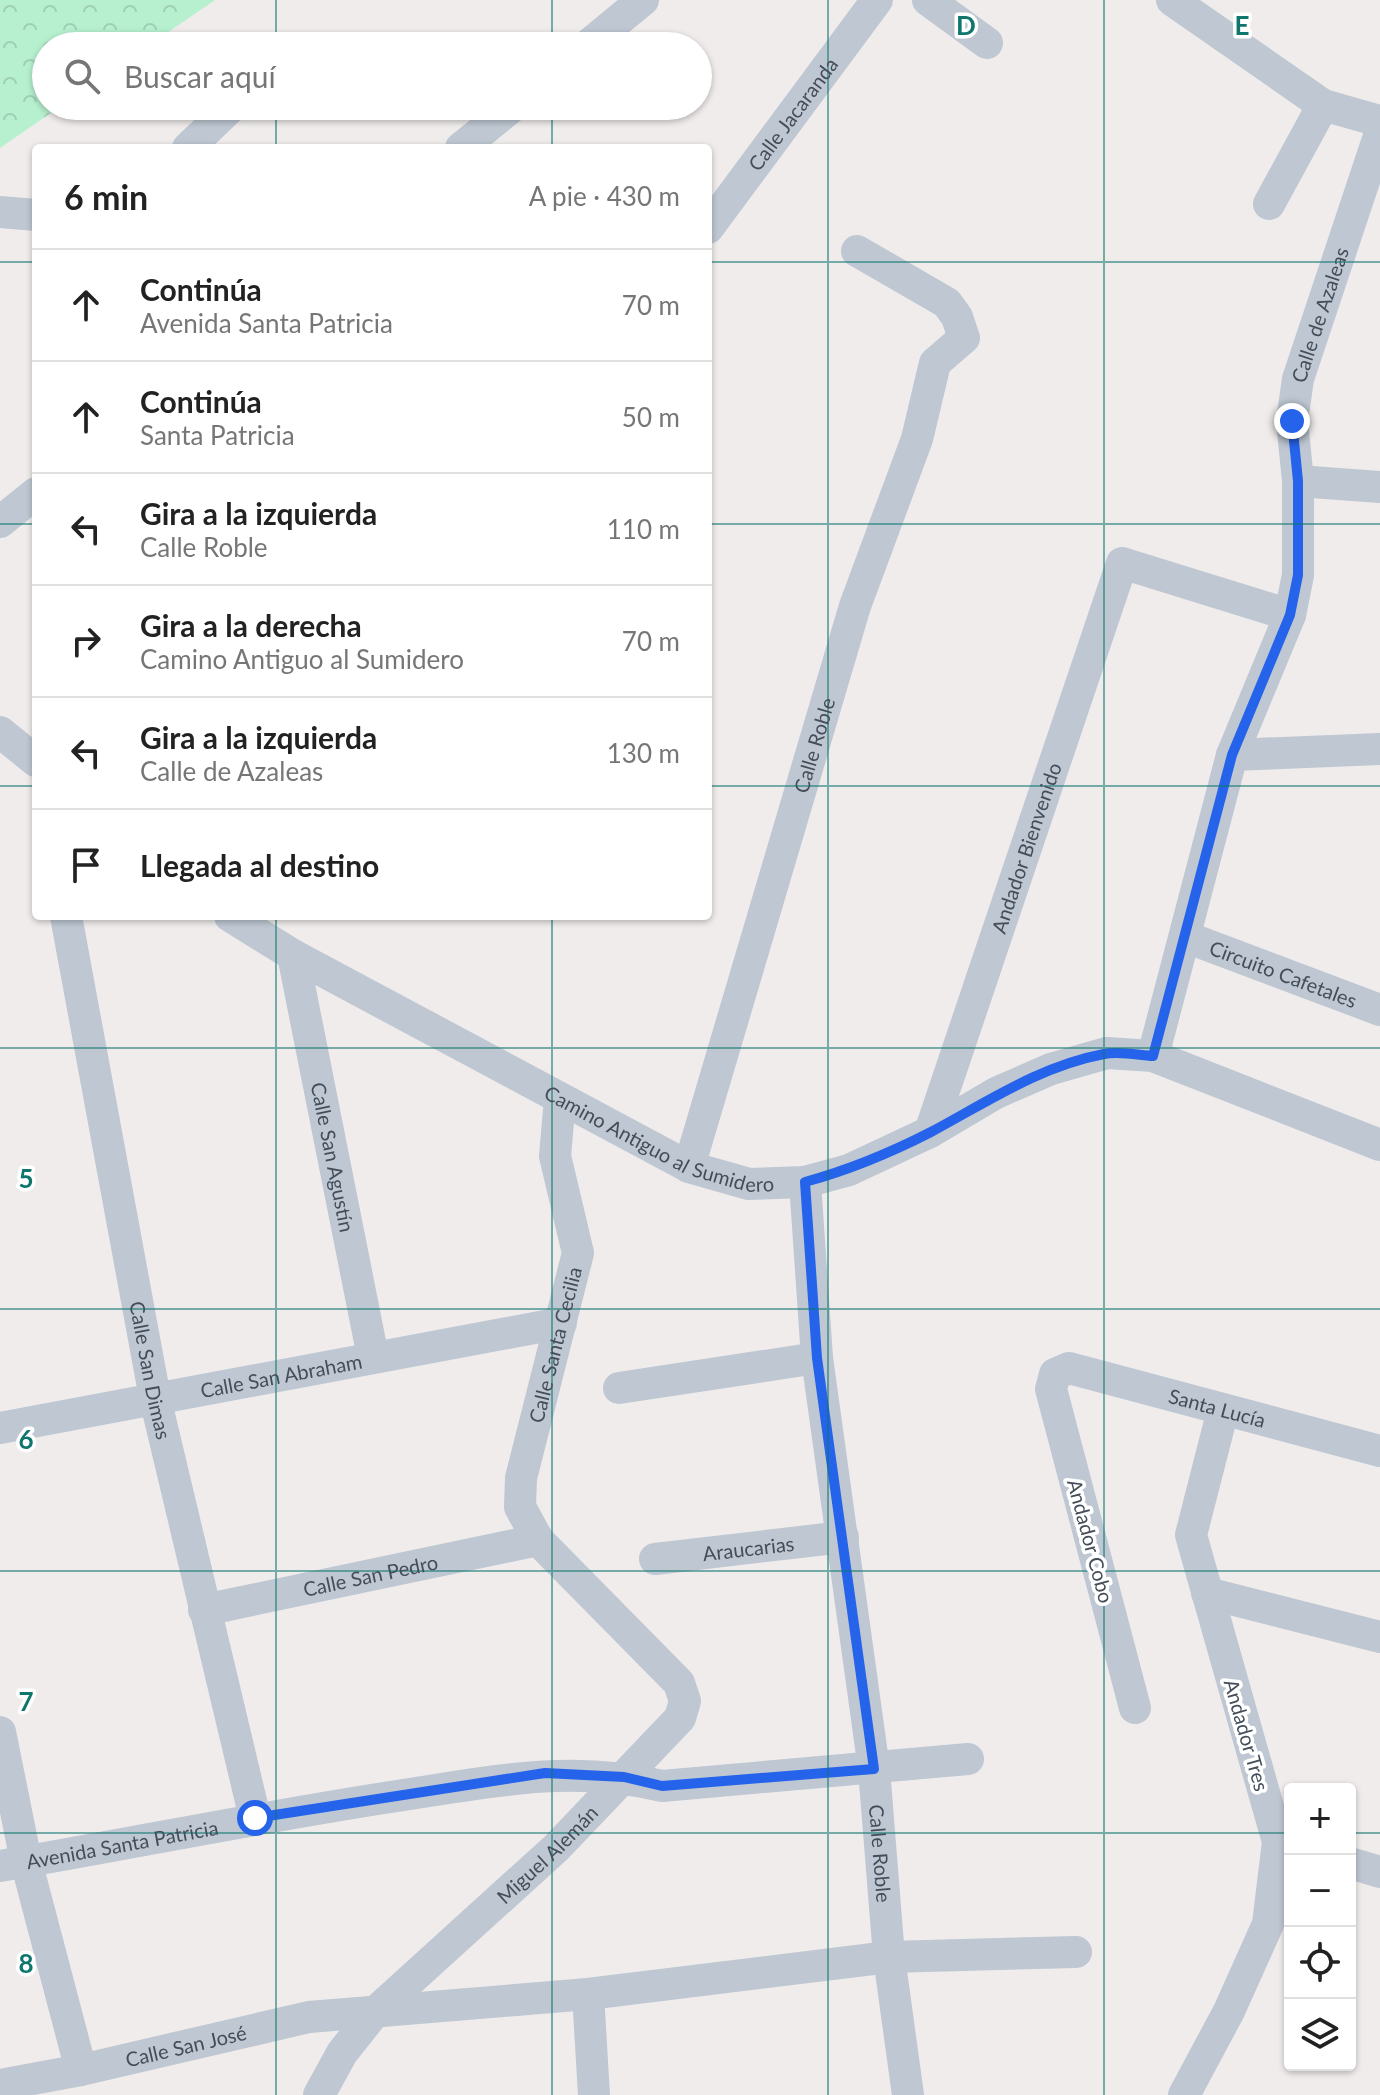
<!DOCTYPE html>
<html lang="es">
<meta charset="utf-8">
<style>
:root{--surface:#fff;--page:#f6f6f6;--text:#222;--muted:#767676;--line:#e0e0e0}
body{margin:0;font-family:Lato,sans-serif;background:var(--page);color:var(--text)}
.controls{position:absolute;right:24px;bottom:24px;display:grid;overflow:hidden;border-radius:8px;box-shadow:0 2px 6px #0004}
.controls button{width:72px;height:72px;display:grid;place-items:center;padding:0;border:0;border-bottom:2px solid var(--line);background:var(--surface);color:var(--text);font:40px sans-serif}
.stop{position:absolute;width:24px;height:24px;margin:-18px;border:6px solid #2563eb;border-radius:50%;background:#fff}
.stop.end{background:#2563eb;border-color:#fff;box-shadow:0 2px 8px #0008}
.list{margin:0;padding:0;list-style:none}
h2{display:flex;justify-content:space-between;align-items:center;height:104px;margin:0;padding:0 32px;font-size:34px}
h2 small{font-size:26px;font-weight:400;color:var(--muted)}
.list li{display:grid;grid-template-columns:52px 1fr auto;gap:24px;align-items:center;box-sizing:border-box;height:112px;padding:0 32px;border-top:2px solid var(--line)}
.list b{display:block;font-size:30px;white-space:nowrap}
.list p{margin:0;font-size:26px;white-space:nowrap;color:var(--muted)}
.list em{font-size:26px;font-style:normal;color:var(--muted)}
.icon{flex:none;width:44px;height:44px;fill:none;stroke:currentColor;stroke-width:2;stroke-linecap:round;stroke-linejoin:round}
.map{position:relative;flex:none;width:1380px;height:2095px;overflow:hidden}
.search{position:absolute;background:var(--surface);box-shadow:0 2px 6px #0004;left:32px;top:32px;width:680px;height:88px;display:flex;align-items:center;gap:20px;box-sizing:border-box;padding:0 28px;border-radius:44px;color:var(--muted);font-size:30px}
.panel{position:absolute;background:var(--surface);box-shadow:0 2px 6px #0004;left:32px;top:144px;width:680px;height:776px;border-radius:8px}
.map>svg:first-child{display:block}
.forest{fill:url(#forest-crowns)}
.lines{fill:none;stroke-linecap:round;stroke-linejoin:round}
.minor{stroke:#bec7d2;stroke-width:32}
.route{stroke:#2563eb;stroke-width:10}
.grid{fill:none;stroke:#0f766e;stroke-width:2;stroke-opacity:0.55}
.labels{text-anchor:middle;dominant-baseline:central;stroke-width:7;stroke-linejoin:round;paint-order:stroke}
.street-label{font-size:20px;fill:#444e5a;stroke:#fff}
.grid-label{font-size:26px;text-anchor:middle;font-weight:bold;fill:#0f766e;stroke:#fff;stroke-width:7;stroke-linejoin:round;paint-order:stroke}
</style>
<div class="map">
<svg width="1380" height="2095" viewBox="0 0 1380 2095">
<defs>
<pattern id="forest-crowns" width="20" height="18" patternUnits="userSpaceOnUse" patternTransform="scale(2)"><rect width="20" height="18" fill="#b6f0cf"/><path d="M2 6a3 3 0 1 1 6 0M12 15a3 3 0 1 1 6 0" fill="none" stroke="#9ecfb4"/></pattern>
</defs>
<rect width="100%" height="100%" fill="#efeceb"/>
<path class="forest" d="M 0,0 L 215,0 L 148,46 L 46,46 L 46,106 L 61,106 L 0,148 Z"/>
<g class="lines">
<g class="minor">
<path d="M 928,0 L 987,43"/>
<path d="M 1172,0 L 1323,105 L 1380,121"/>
<path d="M 587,46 L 643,0"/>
<path d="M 188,148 L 232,106"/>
<path d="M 461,148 L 513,106"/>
<path d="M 1269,204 L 1323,105"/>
<path d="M 0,212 L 36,215"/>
<path id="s1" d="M 708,228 L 877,0"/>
<path d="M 1298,481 L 1380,487"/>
<path d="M 0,522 L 36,493"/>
<path d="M 0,732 L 36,761"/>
<path d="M 1232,755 L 1380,749"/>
<path id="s2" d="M 66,916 L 155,1398 L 255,1818"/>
<path id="s3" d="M 230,916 L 293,955 L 689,1167 L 749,1184 L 805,1182 L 849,1170 L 930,1132 L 996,1093 L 1051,1069 L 1107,1053 L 1153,1056 L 1380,1145"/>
<path id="s4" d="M 1186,937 L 1380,1010"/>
<path id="s5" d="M 293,955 L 373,1357"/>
<path id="s6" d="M 1153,1056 L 1232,755 L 1290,615 L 1298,575 L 1298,481 L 1292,421 L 1298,379 L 1380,133"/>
<path id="s7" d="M 930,1132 L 1122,563 L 1290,615"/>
<path id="s8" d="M 689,1167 L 855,606 L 917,439 L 935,363 L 964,338 L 957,317 L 947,303 L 857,251"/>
<path id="s9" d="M 805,1182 L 817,1358 L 874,1769 L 889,1957 L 908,2095"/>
<path d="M 619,1388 L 817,1358"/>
<path id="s10" d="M 0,1428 L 561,1323"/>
<path id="s11" d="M 655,1559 L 843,1537"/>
<path d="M 1207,1593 L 1380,1637"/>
<path id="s12" d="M 204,1610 L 538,1540"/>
<path id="s13" d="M 1135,1708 L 1051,1389 L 1055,1374 L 1069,1368 L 1380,1451"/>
<path d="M 0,1732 L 26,1861 L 81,2070"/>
<path d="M 1350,1863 L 1380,1872"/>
<path id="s14" d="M 0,1866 C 128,1844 256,1818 384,1798 C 479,1784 566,1763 662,1786 L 968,1759"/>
<path d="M 588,1994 L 594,2095"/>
<path id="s15" d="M 0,2085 L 81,2070 L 309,2017 L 588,1994 L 889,1957 L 1076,1952"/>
<path id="s16" d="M 319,2095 L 342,2053 L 373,2014 L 556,1848 L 680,1718 L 685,1701 L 679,1683 L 538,1540 L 520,1507 L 521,1478 L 578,1253 L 555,1156 L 560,1099"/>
<path d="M 1184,2095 L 1229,2011 L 1268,1924 L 1278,1842 L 1191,1535 L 1223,1410"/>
</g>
</g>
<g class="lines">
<path class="route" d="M 255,1818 L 545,1773 L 624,1777 L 662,1786 L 874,1769 L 817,1358 L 805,1182 C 849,1170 890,1153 931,1132 C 987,1102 1040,1066 1104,1054 C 1119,1051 1138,1055 1153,1056 L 1232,755 L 1290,615 L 1298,575 L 1298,481 L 1292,421"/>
</g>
<path class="grid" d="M 276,0 L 276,46M 552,0 L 552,46M 828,0 L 828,2095M 1104,0 L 1104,2095M 276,106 L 276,148M 552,106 L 552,148M 0,262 L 36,262M 708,262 L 1380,262M 0,524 L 36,524M 708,524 L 1380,524M 0,786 L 36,786M 708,786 L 1380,786M 276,916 L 276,2095M 552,916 L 552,2095M 0,1048 L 1380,1048M 0,1309 L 1380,1309M 0,1571 L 1380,1571M 0,1833 L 1290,1833M 1350,1833 L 1380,1833"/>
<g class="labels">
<g class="street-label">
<text stroke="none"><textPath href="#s1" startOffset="142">Calle Jacaranda</textPath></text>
<text stroke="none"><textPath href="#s6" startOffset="768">Calle de Azaleas</textPath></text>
<text stroke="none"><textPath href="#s8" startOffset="440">Calle Roble</textPath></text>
<text stroke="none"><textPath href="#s7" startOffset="300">Andador Bienvenido</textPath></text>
<text stroke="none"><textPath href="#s4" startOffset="104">Circuito Cafetales</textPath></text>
<text stroke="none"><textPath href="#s3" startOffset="486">Camino Antiguo al Sumidero</textPath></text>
<text stroke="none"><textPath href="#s5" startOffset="206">Calle San Agustín</textPath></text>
<text stroke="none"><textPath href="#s16" startOffset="966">Calle Santa Cecilia</textPath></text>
<text stroke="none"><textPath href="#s2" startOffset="462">Calle San Dimas</textPath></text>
<text stroke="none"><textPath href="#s10" startOffset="286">Calle San Abraham</textPath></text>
<text stroke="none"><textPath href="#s13" startOffset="514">Santa Lucía</textPath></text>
<text transform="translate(1091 1541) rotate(75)">Andador Cobo</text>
<text stroke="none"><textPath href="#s11" startOffset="94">Araucarias</textPath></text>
<text stroke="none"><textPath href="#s12" startOffset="170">Calle San Pedro</textPath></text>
<text transform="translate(1247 1735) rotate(74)">Andador Tres</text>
<text stroke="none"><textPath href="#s14" startOffset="124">Avenida Santa Patricia</textPath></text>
<text stroke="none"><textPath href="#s9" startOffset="676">Calle Roble</textPath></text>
<text stroke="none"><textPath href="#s16" startOffset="334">Miguel Alemán</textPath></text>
<text stroke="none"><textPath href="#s15" startOffset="190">Calle San José</textPath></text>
</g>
</g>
<g class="grid-label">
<text x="966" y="35">D</text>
<text x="1242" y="35">E</text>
<text x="26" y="1188">5</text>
<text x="26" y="1449">6</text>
<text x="26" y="1711">7</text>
<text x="26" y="1973">8</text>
</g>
</svg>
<div class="controls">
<button>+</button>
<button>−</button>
<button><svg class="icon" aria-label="locate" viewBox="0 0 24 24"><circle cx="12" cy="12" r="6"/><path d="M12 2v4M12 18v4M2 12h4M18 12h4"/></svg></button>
<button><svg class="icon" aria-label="layers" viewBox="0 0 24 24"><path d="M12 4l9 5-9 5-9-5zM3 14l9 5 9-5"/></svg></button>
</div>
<div class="stop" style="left:255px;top:1818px"></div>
<div class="stop end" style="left:1292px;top:421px"></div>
<div class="search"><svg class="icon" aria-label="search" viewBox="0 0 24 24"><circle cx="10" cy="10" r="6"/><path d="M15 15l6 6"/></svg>Buscar aquí</div>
<section class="panel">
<h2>6 min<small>A pie · 430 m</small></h2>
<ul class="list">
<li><svg class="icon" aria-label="ahead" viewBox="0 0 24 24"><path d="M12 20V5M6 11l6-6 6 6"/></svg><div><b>Continúa</b><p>Avenida Santa Patricia</p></div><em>70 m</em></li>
<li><svg class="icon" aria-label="ahead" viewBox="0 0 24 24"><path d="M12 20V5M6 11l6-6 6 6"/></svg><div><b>Continúa</b><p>Santa Patricia</p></div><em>50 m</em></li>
<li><svg class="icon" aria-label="left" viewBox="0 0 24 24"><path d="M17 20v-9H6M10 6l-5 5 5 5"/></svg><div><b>Gira a la izquierda</b><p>Calle Roble</p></div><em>110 m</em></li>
<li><svg class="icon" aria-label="right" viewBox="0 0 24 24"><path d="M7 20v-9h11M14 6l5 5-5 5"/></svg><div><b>Gira a la derecha</b><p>Camino Antiguo al Sumidero</p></div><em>70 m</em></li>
<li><svg class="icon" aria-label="left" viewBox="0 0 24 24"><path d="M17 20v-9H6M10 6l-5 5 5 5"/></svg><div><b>Gira a la izquierda</b><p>Calle de Azaleas</p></div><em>130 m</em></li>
<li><svg class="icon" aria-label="arrive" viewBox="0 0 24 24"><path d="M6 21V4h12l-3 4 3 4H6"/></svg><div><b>Llegada al destino</b></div></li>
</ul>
</section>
</div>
